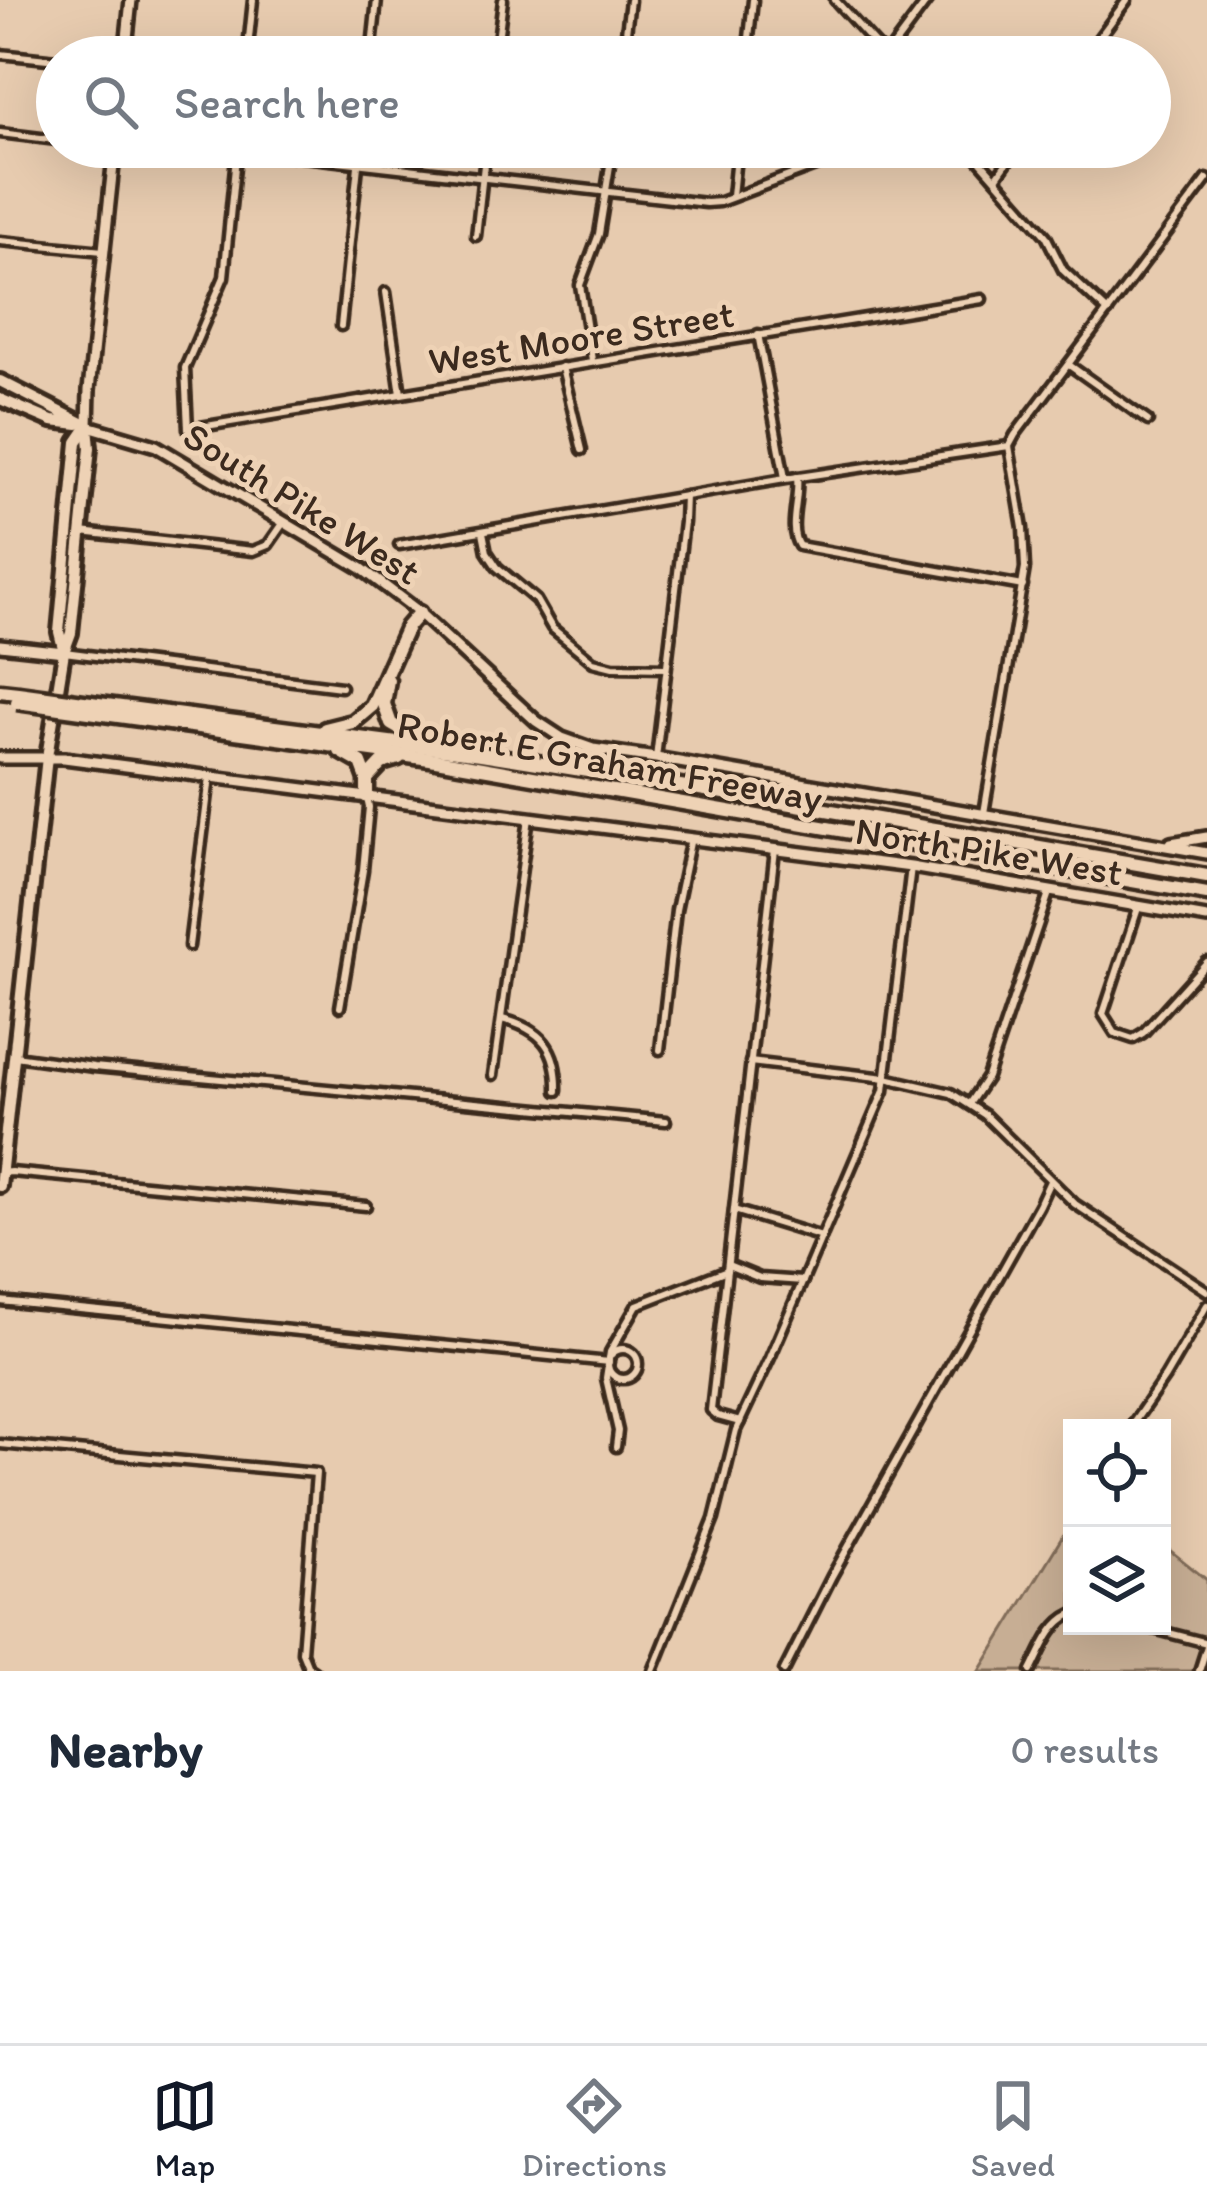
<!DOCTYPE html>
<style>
:root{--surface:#fff;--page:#f2f2f3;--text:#1f2937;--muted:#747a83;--line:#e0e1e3;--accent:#111827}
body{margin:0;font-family:Itim,sans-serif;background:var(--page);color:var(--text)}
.controls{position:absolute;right:36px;bottom:36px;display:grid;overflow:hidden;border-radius:0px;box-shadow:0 12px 48px #0002}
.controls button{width:108px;height:108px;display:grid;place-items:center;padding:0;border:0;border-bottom:3px solid var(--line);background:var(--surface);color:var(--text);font:60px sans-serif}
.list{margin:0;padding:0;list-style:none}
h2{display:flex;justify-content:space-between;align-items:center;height:156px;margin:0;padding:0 48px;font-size:51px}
h2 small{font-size:39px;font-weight:400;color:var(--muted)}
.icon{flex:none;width:66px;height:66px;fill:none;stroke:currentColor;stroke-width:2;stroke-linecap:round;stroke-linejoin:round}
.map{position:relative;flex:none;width:1207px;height:1671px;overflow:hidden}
.search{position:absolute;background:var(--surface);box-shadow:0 12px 48px #0002;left:36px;right:36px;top:36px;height:132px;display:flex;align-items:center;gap:30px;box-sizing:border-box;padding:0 42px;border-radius:66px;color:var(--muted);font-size:45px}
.sheet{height:372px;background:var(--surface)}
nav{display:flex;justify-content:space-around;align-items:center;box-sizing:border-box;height:168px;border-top:3px solid var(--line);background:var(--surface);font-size:33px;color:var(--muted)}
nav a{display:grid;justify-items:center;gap:6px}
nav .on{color:var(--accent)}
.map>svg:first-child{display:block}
.green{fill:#c7ae94;stroke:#816c59;stroke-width:3}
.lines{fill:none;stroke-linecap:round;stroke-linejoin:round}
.street-casing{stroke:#3b2a1e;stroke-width:15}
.secondary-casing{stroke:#3b2a1e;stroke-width:18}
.primary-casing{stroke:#3b2a1e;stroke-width:20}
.highway-casing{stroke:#3b2a1e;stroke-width:21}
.street{stroke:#eed2b5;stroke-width:6}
.secondary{stroke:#eed2b5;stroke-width:9}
.primary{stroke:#eed2b5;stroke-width:10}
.highway{stroke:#eed2b5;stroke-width:12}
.highway-bridge-casing{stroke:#3b2a1e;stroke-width:21;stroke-linecap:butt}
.highway-bridge{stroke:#eed2b5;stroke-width:12}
.labels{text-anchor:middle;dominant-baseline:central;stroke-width:10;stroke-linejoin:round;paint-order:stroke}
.street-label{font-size:39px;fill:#3b2a1e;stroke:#eed2b5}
</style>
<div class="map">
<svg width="1207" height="1671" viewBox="0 0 1207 1671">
<rect width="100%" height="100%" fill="#e7cbaf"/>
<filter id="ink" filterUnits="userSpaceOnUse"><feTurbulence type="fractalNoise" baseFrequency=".00833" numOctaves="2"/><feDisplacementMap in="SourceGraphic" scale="24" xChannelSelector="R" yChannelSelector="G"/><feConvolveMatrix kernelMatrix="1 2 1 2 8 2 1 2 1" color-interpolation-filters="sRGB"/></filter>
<g filter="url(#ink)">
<path class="green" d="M 1072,1521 L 1072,1626 L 1162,1626 L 1162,1544 L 1207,1580 L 1207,1671 L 980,1671 Z"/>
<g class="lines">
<g class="street-casing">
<g id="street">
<path d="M 835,0 L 887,57"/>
<path d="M 0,54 L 57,60"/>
<path d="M 887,55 L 928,0"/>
<path d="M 247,57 L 253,0"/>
<path d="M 371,57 L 377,0"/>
<path d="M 496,57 L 503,0"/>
<path d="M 623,57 L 630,0"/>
<path d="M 747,57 L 753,0"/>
<path d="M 1085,57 L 1127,0"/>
<path d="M 0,133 L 57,140"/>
<path d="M 100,147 L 114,149"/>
<path d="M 215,147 L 706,203 L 720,202 L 826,162"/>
<path d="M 237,147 L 224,277 L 185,368 L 188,429 L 982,299"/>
<path d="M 968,147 L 1046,236 L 1063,270 L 1108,312"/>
<path d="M 996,178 L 1018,147"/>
<path d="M 732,196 L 737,147"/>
<path d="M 476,236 L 486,147"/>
<path d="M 0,241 L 103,251"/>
<path d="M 386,292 L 401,394"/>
<path d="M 341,326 L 360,147"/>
<path d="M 758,334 L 785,478"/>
<path d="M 592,360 L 580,285 L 599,234 L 613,147"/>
<path d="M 1069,365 L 1148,421"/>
<path d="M 562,367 L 582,450"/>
<path d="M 797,477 C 800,499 787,528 799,546 L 1023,586"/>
<path d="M 81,532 L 253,551 L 268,545 L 284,522"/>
<path d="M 483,532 L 487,552 L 497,567 L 536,600 L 552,628 L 593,662 L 613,667 L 665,668"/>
<path d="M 399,545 L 785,479 L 1009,446"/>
<path d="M 64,652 L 341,687"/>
<path d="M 656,758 L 684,522 L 685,496"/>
<path d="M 984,813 L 1025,568 L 1023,528 L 1009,446 L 1015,435 L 1207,179"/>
<path d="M 1138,908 L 1103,1014 L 1115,1033 L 1133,1039 L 1143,1033 L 1207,962"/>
<path d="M 189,946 L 210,777"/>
<path d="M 340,1007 L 363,870 L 369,807 L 367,797"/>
<path d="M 502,1019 C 542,1029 558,1049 557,1091"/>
<path d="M 660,1050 L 676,910 L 691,838"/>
<path d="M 15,1056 L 94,1067 L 666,1121"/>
<path d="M 750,1062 L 886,1078 L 951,1093 L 985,1115 L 1075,1204 L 1207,1291"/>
<path d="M 493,1075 L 529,818"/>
<path d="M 969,1104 L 987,1077 L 1050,890"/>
<path d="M 0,1173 L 11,1172 L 366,1206"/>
<path d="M 734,1210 L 822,1237"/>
<path d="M 728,1265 L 760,1278 L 803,1281"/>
<path d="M 0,1301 L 609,1362"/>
<circle cx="623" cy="1364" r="15"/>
<path d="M 740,1422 L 718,1416 L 711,1410 L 775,850"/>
<path d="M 1130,1428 L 1165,1377 L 1207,1305"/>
<path d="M 0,1444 L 316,1473 L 302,1652 L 308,1667 L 314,1671"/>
<path d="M 616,1447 L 618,1431 L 606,1378 L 610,1352 L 637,1305 L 727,1270"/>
<path d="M 1142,1626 L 1207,1643"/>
<path d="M 653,1671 L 714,1519 L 736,1430 L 770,1358 L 884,1091 L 911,867"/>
<path d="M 784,1671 L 832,1576 L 1039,1205 L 1050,1181"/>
<path d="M 1031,1671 C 1042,1650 1050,1624 1072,1614"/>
<path d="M 1199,1671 L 1207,1646"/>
</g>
</g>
<g class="secondary-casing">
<g id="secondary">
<path d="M 125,57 L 131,0"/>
<path d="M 115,147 L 89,390 L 88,426 L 156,446 L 361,568 L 414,608 L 536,721 L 562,738 L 593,749 L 656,758 L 1207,853"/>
<path d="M 0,645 L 64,652"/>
<path d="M 0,758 L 64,758 L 911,867 L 1207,918"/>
<path d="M 1171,843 L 1207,837"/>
</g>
</g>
<g class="primary-casing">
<g id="primary">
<path d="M 0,381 L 88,426"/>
<path d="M 0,399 L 52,421 L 78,424"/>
<path d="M 63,648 L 59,632 L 77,442 L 88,426"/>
<path d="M 0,1186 L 47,757 L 64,652 L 71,633 L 90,448 L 88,426"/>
</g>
</g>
<g class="highway-casing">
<g id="highway">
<path d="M 388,680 L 384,704 L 391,724 L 422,742"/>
<path d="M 0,691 L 18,693"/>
<path d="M 91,703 L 481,754 L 774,801 L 1207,876"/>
<path d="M 89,712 L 430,759 L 1207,894"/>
<path d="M 325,729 L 353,722 L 372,706 L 407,627 L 419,613"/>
<path d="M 340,751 L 361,763 L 367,779 L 367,797"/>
<path d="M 367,779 L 382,763 L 399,758"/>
</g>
</g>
<use href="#street" class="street"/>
<use href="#secondary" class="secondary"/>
<use href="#primary" class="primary"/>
<use href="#highway" class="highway"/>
<g class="highway-bridge-casing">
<g id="highway-bridge">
<path d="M 18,693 L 91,703"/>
<path d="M 17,702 L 89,712"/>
</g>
</g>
<use href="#highway-bridge" class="highway-bridge"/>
</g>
</g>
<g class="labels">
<g class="street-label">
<text transform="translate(581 337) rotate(-9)">West Moore Street</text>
<text transform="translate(302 503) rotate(32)">South Pike West</text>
<text transform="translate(610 761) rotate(10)">Robert E Graham Freeway</text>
<text transform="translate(989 851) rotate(9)">North Pike West</text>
</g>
</g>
</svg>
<div class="controls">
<button><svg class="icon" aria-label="locate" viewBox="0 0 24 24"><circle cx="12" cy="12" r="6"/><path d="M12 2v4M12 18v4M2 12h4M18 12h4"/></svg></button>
<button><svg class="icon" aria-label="layers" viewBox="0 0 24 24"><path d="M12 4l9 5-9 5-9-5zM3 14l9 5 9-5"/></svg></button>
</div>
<div class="search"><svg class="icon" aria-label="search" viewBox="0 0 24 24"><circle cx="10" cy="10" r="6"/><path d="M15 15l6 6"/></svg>Search here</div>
</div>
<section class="sheet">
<h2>Nearby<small>0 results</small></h2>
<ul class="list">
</ul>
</section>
<nav>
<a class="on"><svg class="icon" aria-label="map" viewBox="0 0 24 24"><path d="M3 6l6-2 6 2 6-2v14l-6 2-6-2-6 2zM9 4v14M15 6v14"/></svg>Map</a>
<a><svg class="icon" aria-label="directions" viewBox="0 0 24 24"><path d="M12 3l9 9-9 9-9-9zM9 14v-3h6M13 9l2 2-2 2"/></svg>Directions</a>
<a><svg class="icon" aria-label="saved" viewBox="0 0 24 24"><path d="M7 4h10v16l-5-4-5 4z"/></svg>Saved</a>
</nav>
